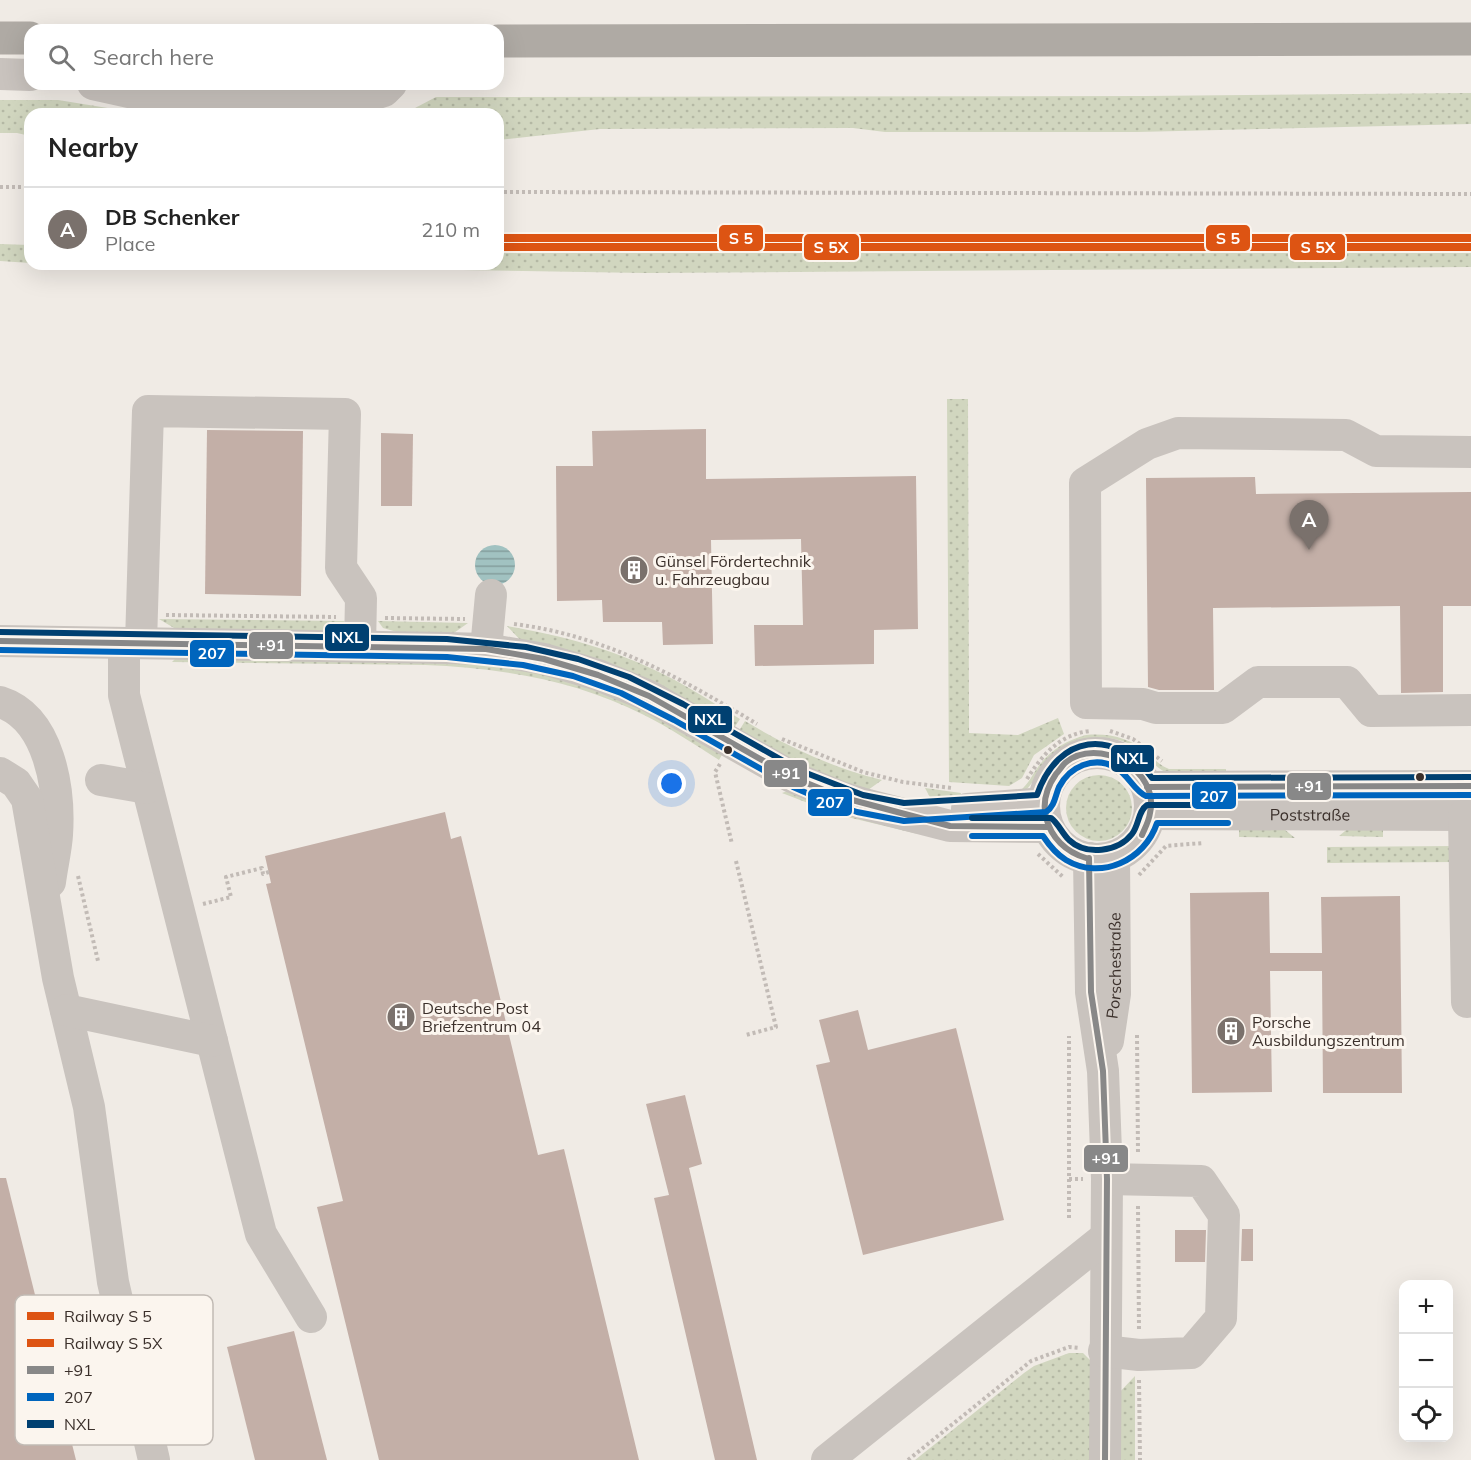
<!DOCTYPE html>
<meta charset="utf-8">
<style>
:root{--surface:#fff;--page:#f6f6f6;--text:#222;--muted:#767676;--line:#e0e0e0;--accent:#7a716c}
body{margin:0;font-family:Mulish,sans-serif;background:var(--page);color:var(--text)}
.controls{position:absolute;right:18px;bottom:18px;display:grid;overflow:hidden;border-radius:12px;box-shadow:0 6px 24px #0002}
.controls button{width:54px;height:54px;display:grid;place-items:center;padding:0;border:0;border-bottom:2px solid var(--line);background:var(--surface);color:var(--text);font:30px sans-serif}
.you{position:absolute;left:672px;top:784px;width:21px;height:21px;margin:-15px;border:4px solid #fff;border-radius:50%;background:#1a73e8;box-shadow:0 0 0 9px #1a73e833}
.badge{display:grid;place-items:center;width:39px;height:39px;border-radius:50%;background:var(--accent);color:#fff;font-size:20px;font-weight:700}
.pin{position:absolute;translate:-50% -50px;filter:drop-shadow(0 2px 3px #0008)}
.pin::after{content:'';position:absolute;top:32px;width:21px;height:18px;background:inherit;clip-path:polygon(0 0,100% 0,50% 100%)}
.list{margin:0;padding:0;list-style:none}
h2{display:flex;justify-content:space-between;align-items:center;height:78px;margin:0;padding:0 24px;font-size:26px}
h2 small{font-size:20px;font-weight:400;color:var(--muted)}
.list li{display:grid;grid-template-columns:39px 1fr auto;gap:18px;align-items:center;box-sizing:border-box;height:84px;padding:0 24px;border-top:2px solid var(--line)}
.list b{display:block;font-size:22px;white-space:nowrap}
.list p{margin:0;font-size:20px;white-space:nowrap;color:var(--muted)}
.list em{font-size:20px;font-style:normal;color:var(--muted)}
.icon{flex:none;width:33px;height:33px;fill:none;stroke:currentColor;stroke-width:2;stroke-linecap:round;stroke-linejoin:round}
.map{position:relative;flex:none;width:1471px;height:1460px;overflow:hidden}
.search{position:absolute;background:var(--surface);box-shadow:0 6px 24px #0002;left:24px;top:24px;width:480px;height:66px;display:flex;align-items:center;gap:15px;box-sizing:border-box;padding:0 21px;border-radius:18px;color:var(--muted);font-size:22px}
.panel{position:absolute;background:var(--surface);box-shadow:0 6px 24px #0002;left:24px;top:108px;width:480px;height:162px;border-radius:18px}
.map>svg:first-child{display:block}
.grass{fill:url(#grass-dots)}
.water{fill:url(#water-rules)}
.building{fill:#c3afa7}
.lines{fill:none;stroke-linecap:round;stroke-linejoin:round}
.path{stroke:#c2bbb6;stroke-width:4;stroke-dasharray:3 3;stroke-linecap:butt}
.minor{stroke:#c9c3be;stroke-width:32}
.highway{stroke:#afaaa4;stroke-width:33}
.bus-1-casing{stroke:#fbf5ee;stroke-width:10}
.bus-2-casing{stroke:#fbf5ee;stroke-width:10}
.bus-3-casing{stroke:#fbf5ee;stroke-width:10}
.bus-1{stroke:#888;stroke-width:6}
.bus-2{stroke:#0065bd;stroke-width:6}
.bus-3{stroke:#004071;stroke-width:6}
.rail-1-casing{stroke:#fbf5ee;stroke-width:12}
.rail-2-casing{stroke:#fbf5ee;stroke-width:12}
.rail-1{stroke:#dd5413;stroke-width:8}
.rail-2{stroke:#dd5413;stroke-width:8}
.bus-dot{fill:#3b302b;stroke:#fbf5ee;stroke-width:2}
.labels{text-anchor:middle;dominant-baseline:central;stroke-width:6;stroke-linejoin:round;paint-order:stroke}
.poi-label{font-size:16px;fill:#3b302b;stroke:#fbf5ee;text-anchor:start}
.street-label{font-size:16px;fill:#3b302b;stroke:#fbf5ee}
.key{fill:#fbf5ee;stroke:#c1bab4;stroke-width:1.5}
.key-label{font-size:16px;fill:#3b302b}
.line-badge{stroke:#fbf5ee;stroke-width:2}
.badge-label{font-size:16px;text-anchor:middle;font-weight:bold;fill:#fff}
</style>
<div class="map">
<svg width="1471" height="1460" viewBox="0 0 1471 1460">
<defs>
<pattern id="grass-dots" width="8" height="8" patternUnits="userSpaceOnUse" patternTransform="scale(1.5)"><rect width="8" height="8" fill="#d1d6bf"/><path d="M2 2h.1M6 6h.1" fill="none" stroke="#b4b8a4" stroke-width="1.8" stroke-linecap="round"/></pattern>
<pattern id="water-rules" width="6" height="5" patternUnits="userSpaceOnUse" patternTransform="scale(1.5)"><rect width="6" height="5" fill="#a1c2c1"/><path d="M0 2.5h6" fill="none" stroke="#849e9d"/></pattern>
</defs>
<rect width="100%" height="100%" fill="#f0ebe5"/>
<g class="grass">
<path d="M 1471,93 L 1471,124 L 1137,132 L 885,132 L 853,128 L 600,129 L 498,140 L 498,114 L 416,114 L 415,108 L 436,97 L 1145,96 Z"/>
<path d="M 0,100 L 58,100 L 145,114 L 30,114 L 30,136 L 17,133 L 0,133 Z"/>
<path d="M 0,244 L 30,245 L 30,263 L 0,261 Z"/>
<path d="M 1471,250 L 1471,267 L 644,273 L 88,264 L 498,264 L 498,253 Z"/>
<path d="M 947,399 L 968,399 L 969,733 L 1018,735 L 1058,718 L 1064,734 L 1034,755 L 1022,778 L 1009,786 L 949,782 Z"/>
<path d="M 159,619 L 345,621 L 322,633 L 188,632 L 174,628 Z"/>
<path d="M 378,621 L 468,623 L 451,635 L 404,634 L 383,628 Z"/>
<path d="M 507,626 C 561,635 616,650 665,675 C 691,688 715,704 740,719 L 732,731 L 523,643 Z"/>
<path d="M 176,658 L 425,658 L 524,667 L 624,698 L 723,753 L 719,760 C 694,744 670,728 644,715 C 576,680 501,668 425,665 L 172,662 Z"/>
<path d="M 745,721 C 788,747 833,768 882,780 L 868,790 L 812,772 L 737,734 Z"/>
<path d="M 1086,735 C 1110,733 1131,738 1150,755 C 1156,761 1161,766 1169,769 L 1226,769 L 1226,775 C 1210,775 1185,778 1170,774 C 1157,770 1151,759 1141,751 C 1117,733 1083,734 1059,751 C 1043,762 1037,780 1023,793 L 1021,790 C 1029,783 1032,775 1038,767 C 1050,750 1067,740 1086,735 Z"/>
<circle cx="1099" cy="808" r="33"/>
<path d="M 925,788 L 961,793 L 960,802 L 932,801 Z"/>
<path d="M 793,789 L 918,834 L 839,815 L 782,793 Z"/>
<path d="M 1239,820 L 1273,820 L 1295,838 L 1239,837 Z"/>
<path d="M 1351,826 L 1383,829 L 1383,837 L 1339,836 Z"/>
<path d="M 1454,846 L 1454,862 L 1327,863 L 1327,847 Z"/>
<path d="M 1069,1353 L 1083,1353 L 1093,1363 L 1094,1460 L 915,1460 L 1024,1373 L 1034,1366 Z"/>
<path d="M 1135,1376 L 1135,1460 L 1116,1460 L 1116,1396 Z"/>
</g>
<circle class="water" cx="495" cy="565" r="20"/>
<g class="building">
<path d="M 706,429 L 706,479 L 916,476 L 918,629 L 874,630 L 874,664 L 755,666 L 754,625 L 803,625 L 801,539 L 711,540 L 713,644 L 663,645 L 662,622 L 603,622 L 602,600 L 557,601 L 556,466 L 593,466 L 592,431 Z"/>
<path d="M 207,430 L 303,431 L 301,596 L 205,594 Z"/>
<path d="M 381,433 L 413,434 L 412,506 L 381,506 Z"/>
<path d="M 1255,477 L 1256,494 L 1471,492 L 1471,606 L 1443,606 L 1443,692 L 1401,693 L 1400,606 L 1213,608 L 1214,690 L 1159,690 L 1148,687 L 1146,478 Z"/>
<path d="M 445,812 L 451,839 L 461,836 L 538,1155 L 564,1149 L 639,1460 L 379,1460 L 317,1207 L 343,1201 L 266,884 L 271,883 L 265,856 Z"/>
<path d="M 1269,892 L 1270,953 L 1322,953 L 1321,897 L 1400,896 L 1402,1093 L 1323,1093 L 1322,971 L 1270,971 L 1272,1092 L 1192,1093 L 1190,893 Z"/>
<path d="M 858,1010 L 868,1050 L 956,1028 L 1004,1220 L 863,1255 L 816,1065 L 830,1062 L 819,1020 Z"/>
<path d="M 685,1095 L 702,1164 L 689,1168 L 757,1460 L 715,1460 L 654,1198 L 669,1195 L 646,1104 Z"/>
<path d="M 0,1178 L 6,1178 L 76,1460 L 0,1460 Z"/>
<path d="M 1242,1229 L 1253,1229 L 1253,1261 L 1241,1261 Z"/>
<path d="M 1175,1230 L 1206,1230 L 1205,1262 L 1175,1262 Z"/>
<path d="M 294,1331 L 327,1460 L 255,1460 L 227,1347 Z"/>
</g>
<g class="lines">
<g class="path">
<path d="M 0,187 L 30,187"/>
<path d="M 498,192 L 1471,194"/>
<path d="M 166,615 L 336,617"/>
<path d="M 385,618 L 465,619"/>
<path d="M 514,624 C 604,635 681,678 757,724"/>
<path d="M 1110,731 L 1133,739 L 1162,761"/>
<path d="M 782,739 L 863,772 L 903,782 L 952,788"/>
<path d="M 720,764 L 715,772 L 732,844"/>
<path d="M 1027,779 C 1042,755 1060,734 1090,731"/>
<path d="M 1038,854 L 1063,877"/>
<path d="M 736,861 L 776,1027 L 746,1035"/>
<path d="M 1139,875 L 1166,846 L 1203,843"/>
<path d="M 78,876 L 98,961"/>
<path d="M 203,904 L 231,897 L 226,877 L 262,868 L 263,874 L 269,872"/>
<path d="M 1137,1035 L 1138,1153"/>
<path d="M 1069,1179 L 1083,1179"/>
<path d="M 1138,1206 L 1139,1330"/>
<path d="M 1069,1218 L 1069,1036"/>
<path d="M 1139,1380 L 1140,1460"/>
<path d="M 908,1460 L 1031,1361 L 1069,1347 L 1080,1348"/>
</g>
<g class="minor">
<path d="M 0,74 L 30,75"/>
<path d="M 93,84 L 143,95 L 368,96 L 384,91 L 391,84"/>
<path d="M 1471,452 L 1376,451 L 1346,435 L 1178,433 L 1147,444 L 1085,483 L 1086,703 L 1143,704 L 1156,708 L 1223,708 L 1258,682 L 1347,682 L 1371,711 L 1471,710"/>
<path d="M 0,641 L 447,648 L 486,649 L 544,659 L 598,675 L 649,696 L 792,777 L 841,797 L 868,805 L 950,826 L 1048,827"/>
<path d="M 124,643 L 124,695 L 261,1234 L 311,1317"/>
<path d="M 141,643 L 148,411 L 345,414 L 341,568 L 361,598 L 360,646"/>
<path d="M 486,649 L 491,595"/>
<path d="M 0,702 C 50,718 60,790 57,835 C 56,850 52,866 50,882"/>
<circle cx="1097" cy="806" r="53"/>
<path d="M 0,773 L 16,783 L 27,799 L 58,978 L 89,1107 L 113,1282 L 154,1460"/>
<path d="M 101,780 L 147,788"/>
<path d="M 1147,787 L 1471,786"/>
<path d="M 967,809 L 1044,803"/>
<path id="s1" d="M 1150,814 L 1471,815"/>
<path d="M 1464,815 L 1467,1002"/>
<path d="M 1089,858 L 1091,992 L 1103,1071 L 1107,1179 L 1105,1460"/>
<path d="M 66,1010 L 212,1041"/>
<path id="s2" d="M 1108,1041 L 1115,994 L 1114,857"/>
<path d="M 1104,1351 L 1139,1355 L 1191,1353 L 1221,1318 L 1224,1215 L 1201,1181 L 1107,1179"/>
<path d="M 827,1460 L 1106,1237"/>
</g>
<g class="highway">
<path d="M 0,38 L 30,38"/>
<path d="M 498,41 L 1471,39"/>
</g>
<g class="bus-1-casing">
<g id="bus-1">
<path d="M 0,641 L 486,649 L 544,659 L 598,675 L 649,696 L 792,777 L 841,797 L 950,826 L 1048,827"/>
<path d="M 1147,787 L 1471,786"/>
<path d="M 1086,858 C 1066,852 1051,838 1046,817 C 1042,801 1047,787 1056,774 C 1059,771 1062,766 1065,763 C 1098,735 1160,770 1150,813 C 1149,821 1145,828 1142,835"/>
<path d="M 1089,858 L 1091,992 L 1103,1071 L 1107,1179 L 1105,1460"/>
</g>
</g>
<g class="bus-2-casing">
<g id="bus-2">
<path d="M 0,650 L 447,657 L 523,665 L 573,676 L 621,693 L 674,720 L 793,787 L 825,801 L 857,812 L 904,821 L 1046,812 C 1055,806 1055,796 1059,787 C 1070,766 1094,756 1115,767 C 1128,774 1134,791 1146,796 L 1471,795"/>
<path d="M 972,836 L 1043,836 C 1049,845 1056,854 1066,860 C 1101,881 1145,860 1157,823 L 1228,823"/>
</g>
</g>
<g class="bus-3-casing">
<g id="bus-3">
<path d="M 0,632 L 447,639 L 526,647 L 578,659 L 629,677 L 683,704 L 801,771 L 863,795 L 904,803 L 1037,795 C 1058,734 1114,727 1152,778 L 1471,777"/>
<path d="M 972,818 L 1051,818 C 1058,823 1062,833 1069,840 C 1086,856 1118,852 1132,834 C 1139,825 1138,811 1147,805 L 1228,805"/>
</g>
</g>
<use href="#bus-1" class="bus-1"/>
<use href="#bus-2" class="bus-2"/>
<use href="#bus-3" class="bus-3"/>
<g class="rail-1-casing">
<path id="rail-1" d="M 498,238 L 1471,238"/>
</g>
<g class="rail-2-casing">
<path id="rail-2" d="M 498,247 L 1471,247"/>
</g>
<use href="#rail-1" class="rail-1"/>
<use href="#rail-2" class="rail-2"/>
</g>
<defs>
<g id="building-disc" transform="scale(1.5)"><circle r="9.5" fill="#7a716c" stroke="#fbf5ee"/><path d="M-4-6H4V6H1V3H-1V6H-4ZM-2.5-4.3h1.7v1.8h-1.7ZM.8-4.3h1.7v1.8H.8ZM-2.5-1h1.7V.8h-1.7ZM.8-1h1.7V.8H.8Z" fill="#fff"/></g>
</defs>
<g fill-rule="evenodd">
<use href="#building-disc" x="634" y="570"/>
<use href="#building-disc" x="401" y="1017"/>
<use href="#building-disc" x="1231" y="1031"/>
</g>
<g class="bus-dot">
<circle cx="728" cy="750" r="5"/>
<circle cx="1420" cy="777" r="5"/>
</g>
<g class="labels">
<g class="poi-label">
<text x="655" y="561">Günsel Fördertechnik<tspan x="655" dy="18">u. Fahrzeugbau</tspan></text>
<text x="422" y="1008">Deutsche Post<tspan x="422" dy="18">Briefzentrum 04</tspan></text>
<text x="1252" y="1022">Porsche<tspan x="1252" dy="18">Ausbildungszentrum</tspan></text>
</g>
<g class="street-label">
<text stroke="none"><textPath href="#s1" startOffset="160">Poststraße</textPath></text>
<text stroke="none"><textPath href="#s2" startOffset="76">Porschestraße</textPath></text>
</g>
</g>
<rect x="15" y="1295" width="198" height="150" rx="9" class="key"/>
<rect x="27" y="1312" width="27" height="8" fill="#dd5413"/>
<rect x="27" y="1339" width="27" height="8" fill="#dd5413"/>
<rect x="27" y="1366" width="27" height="8" fill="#888"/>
<rect x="27" y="1393" width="27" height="8" fill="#0065bd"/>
<rect x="27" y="1420" width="27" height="8" fill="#004071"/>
<g class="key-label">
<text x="64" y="1322">Railway S 5</text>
<text x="64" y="1349">Railway S 5X</text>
<text x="64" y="1376">+91</text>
<text x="64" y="1403">207</text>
<text x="64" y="1430">NXL</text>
</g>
<g class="line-badge">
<rect x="718" y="224" width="46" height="28" rx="6" fill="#dd5413"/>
<rect x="1205" y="224" width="46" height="28" rx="6" fill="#dd5413"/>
<rect x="803" y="233" width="57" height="28" rx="6" fill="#dd5413"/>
<rect x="1289" y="233" width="57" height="28" rx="6" fill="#dd5413"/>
<rect x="324" y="623" width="46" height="29" rx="6" fill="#004071"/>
<rect x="248" y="631" width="46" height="29" rx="6" fill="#888"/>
<rect x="189" y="639" width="46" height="29" rx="6" fill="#0065bd"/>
<rect x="687" y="705" width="46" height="29" rx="6" fill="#004071"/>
<rect x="1110" y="744" width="45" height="29" rx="6" fill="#004071"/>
<rect x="763" y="759" width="45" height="29" rx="6" fill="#888"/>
<rect x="1286" y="772" width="46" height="29" rx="6" fill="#888"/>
<rect x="1191" y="781" width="46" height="29" rx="6" fill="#0065bd"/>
<rect x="807" y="788" width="46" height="29" rx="6" fill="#0065bd"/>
<rect x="1083" y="1144" width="46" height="29" rx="6" fill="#888"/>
</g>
<g class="badge-label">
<text x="741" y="244">S 5</text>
<text x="1228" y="244">S 5</text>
<text x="831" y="253">S 5X</text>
<text x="1318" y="253">S 5X</text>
<text x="347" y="643">NXL</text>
<text x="271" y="651">+91</text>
<text x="212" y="659">207</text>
<text x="710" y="725">NXL</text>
<text x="1132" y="764">NXL</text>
<text x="786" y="779">+91</text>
<text x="1309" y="792">+91</text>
<text x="1214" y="802">207</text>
<text x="830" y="808">207</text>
<text x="1106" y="1164">+91</text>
</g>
</svg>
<div class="controls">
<button>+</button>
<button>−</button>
<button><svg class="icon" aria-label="locate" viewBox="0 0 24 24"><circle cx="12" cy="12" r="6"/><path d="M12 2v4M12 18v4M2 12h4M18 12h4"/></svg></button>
</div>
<div class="you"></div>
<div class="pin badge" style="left:1309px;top:550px">A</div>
<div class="search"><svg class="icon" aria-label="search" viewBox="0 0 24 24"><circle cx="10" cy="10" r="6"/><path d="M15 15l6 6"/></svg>Search here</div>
<section class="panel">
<h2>Nearby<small></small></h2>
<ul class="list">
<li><span class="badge">A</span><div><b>DB Schenker</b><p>Place</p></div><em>210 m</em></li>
</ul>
</section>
</div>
